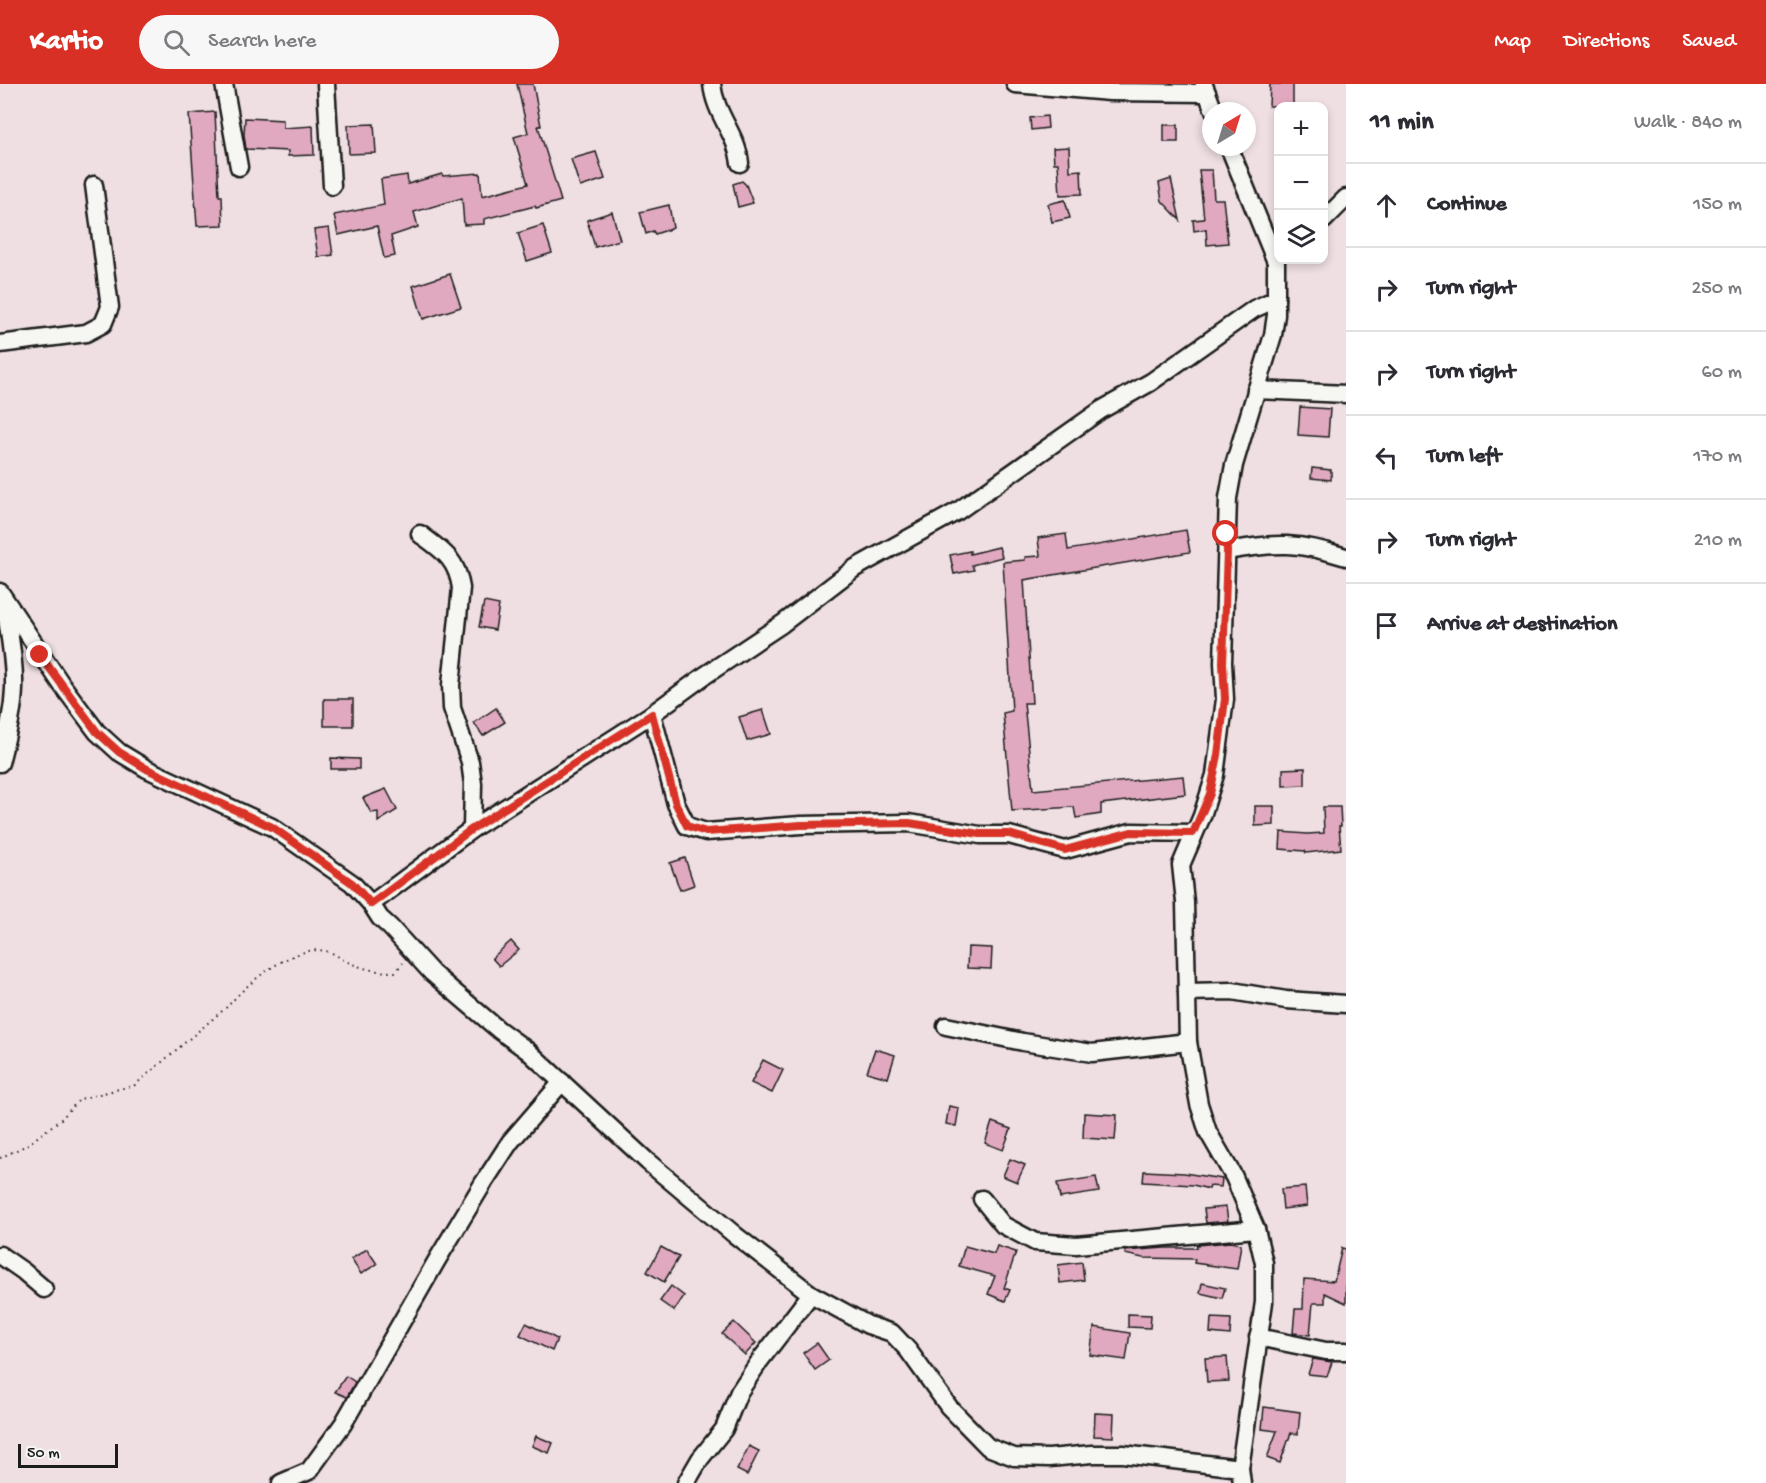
<!DOCTYPE html>
<meta charset="utf-8">
<style>
:root{--surface:#fff;--page:#f7f7f7;--text:#2b2b33;--muted:#7c7c81;--line:#e1e1e2;--accent:#d93025}
body{margin:0;font-family:"Gochi Hand",sans-serif;background:var(--page);color:var(--text)}
.controls{position:absolute;right:18px;top:18px;display:grid;overflow:hidden;border-radius:12px;box-shadow:0 3px 9px #0003}
.controls button{width:54px;height:54px;display:grid;place-items:center;padding:0;border:0;border-bottom:2px solid var(--line);background:var(--surface);color:var(--text);font:30px sans-serif}
.compass{position:absolute;left:1202px;top:18px;width:54px;height:54px;border-radius:50%;background:var(--surface);box-shadow:0 3px 9px #0003;rotate:38deg}
.scale{position:absolute;left:18px;bottom:15px;width:100px;box-sizing:border-box;padding-left:6px;border:3px solid #1c1c1c;border-top:0;font-size:16px;line-height:21px;white-space:nowrap;color:#1c1c1c;-webkit-text-stroke:4px #f6f6f2;paint-order:stroke}
.stop{position:absolute;width:18px;height:18px;margin:-14px;border:4px solid #d93025;border-radius:50%;background:#fff}
.stop.end{background:#d93025;border-color:#fff;box-shadow:0 2px 6px #0008}
.list{margin:0;padding:0;list-style:none}
h2{display:flex;justify-content:space-between;align-items:center;height:78px;margin:0;padding:0 24px;font-size:26px}
h2 small{font-size:20px;font-weight:400;color:var(--muted)}
.list li{display:grid;grid-template-columns:39px 1fr auto;gap:18px;align-items:center;box-sizing:border-box;height:84px;padding:0 24px;border-top:2px solid var(--line)}
.list b{display:block;font-size:22px;white-space:nowrap}
.list em{font-size:20px;font-style:normal;color:var(--muted)}
.icon{flex:none;width:33px;height:33px;fill:none;stroke:currentColor;stroke-width:2;stroke-linecap:round;stroke-linejoin:round}
.map{position:relative;flex:none;width:1346px;height:1399px;overflow:hidden}
header{display:flex;align-items:center;gap:36px;box-sizing:border-box;height:84px;padding:0 30px;background:var(--accent);color:#fff}
header strong{font-size:28px}
nav{display:flex;gap:33px;margin-inline-start:auto;font-size:21px}
.search{width:420px;height:54px;background:var(--page);display:flex;align-items:center;gap:15px;box-sizing:border-box;padding:0 21px;border-radius:33px;color:var(--muted);font-size:22px}
main{display:flex}
aside{flex:1;background:var(--surface)}
.map>svg:first-child{display:block}
.building{fill:#e0a9c0;stroke:#1c1c1c;stroke-width:1.5}
.lines{fill:none;stroke-linecap:round;stroke-linejoin:round}
.minor-casing{stroke:#1c1c1c;stroke-width:21}
.path{stroke:#1c1c1c;stroke-width:2;stroke-dasharray:1.5 4.5;stroke-linecap:butt}
.minor{stroke:#f6f6f2;stroke-width:16}
.route{stroke:#d93025;stroke-width:8}
</style>
<header>
<strong>Kartio</strong>
<div class="search"><svg class="icon" aria-label="search" viewBox="0 0 24 24"><circle cx="10" cy="10" r="6"/><path d="M15 15l6 6"/></svg>Search here</div>
<nav><a>Map</a><a>Directions</a><a>Saved</a></nav>
</header>
<main>
<div class="map">
<svg width="1346" height="1399" viewBox="0 0 1346 1399">
<rect width="100%" height="100%" fill="#efdfe3"/>
<filter id="ink" filterUnits="userSpaceOnUse"><feTurbulence type="fractalNoise" baseFrequency=".0167" numOctaves="2"/><feDisplacementMap in="SourceGraphic" scale="12" xChannelSelector="R" yChannelSelector="G"/><feConvolveMatrix kernelMatrix="1 2 1 2 8 2 1 2 1" color-interpolation-filters="sRGB"/></filter>
<g filter="url(#ink)">
<g class="building">
<path d="M 517,0 L 533,0 L 541,42 L 538,42 L 561,117 L 536,124 L 535,122 L 484,135 L 484,140 L 464,141 L 462,114 L 414,128 L 418,143 L 391,152 L 395,172 L 384,174 L 377,142 L 338,151 L 334,131 L 384,121 L 381,95 L 407,91 L 408,100 L 442,90 L 443,92 L 480,89 L 482,112 L 528,100 L 514,53 L 528,49 Z"/>
<path d="M 1270,0 L 1293,0 L 1293,22 L 1269,22 Z"/>
<path d="M 215,28 L 219,112 L 222,112 L 223,141 L 197,142 L 189,30 Z"/>
<path d="M 1047,32 L 1048,44 L 1031,46 L 1030,34 Z"/>
<path d="M 245,34 L 283,36 L 283,44 L 313,42 L 314,71 L 288,72 L 288,67 L 246,65 L 244,51 Z"/>
<path d="M 374,40 L 376,69 L 349,70 L 348,41 Z"/>
<rect x="1164" y="41" width="14" height="17"/>
<path d="M 1069,63 L 1070,87 L 1081,86 L 1082,110 L 1060,111 L 1058,79 L 1054,79 L 1053,64 Z"/>
<path d="M 596,68 L 605,95 L 580,103 L 571,75 Z"/>
<path d="M 1199,86 L 1212,86 L 1214,115 L 1223,115 L 1228,159 L 1207,161 L 1206,145 L 1194,147 L 1193,136 L 1204,135 Z"/>
<path d="M 1171,95 L 1180,136 L 1162,117 L 1159,99 Z"/>
<path d="M 742,97 L 746,101 L 753,119 L 738,123 L 733,100 Z"/>
<path d="M 1065,116 L 1070,134 L 1052,138 L 1048,120 Z"/>
<path d="M 669,121 L 673,144 L 655,150 L 653,147 L 646,150 L 640,128 Z"/>
<path d="M 612,128 L 620,156 L 595,163 L 587,136 Z"/>
<path d="M 543,141 L 552,169 L 527,177 L 518,149 Z"/>
<path d="M 329,144 L 333,171 L 318,173 L 314,146 Z"/>
<path d="M 450,190 L 461,223 L 423,235 L 413,202 Z"/>
<path d="M 1300,323 L 1330,325 L 1328,353 L 1298,351 Z"/>
<path d="M 1312,384 L 1331,386 L 1331,396 L 1311,394 Z"/>
<path d="M 1186,446 L 1190,468 L 1024,496 L 1032,619 L 1024,619 L 1033,706 L 1183,692 L 1185,710 L 1101,720 L 1101,730 L 1076,734 L 1074,723 L 1012,727 L 1003,629 L 1012,627 L 1003,478 L 1025,476 L 1025,473 L 1040,472 L 1038,454 L 1066,450 L 1068,466 Z"/>
<path d="M 999,463 L 1002,473 L 972,481 L 974,486 L 954,490 L 950,471 L 970,467 L 970,470 Z"/>
<path d="M 484,518 L 499,521 L 495,546 L 479,543 Z"/>
<rect x="324" y="615" width="29" height="27"/>
<path d="M 496,624 L 505,638 L 483,652 L 474,639 Z"/>
<path d="M 763,626 L 771,650 L 747,657 L 739,633 Z"/>
<path d="M 331,674 L 359,675 L 359,685 L 331,685 Z"/>
<path d="M 1305,684 L 1305,701 L 1283,702 L 1283,685 Z"/>
<path d="M 386,705 L 397,726 L 378,738 L 378,728 L 371,729 L 363,714 Z"/>
<path d="M 1255,722 L 1274,722 L 1274,741 L 1255,742 Z"/>
<path d="M 1323,723 L 1340,723 L 1341,742 L 1339,742 L 1341,765 L 1306,769 L 1305,767 L 1280,765 L 1281,748 L 1307,750 L 1324,749 Z"/>
<path d="M 685,774 L 694,801 L 680,806 L 670,779 Z"/>
<path d="M 511,857 L 519,866 L 499,882 L 492,874 Z"/>
<path d="M 968,863 L 992,864 L 991,885 L 967,884 Z"/>
<path d="M 875,965 L 895,971 L 888,994 L 867,988 Z"/>
<path d="M 763,976 L 783,986 L 772,1009 L 751,999 Z"/>
<path d="M 949,1022 L 959,1024 L 956,1042 L 946,1040 Z"/>
<path d="M 1084,1029 L 1117,1031 L 1115,1056 L 1083,1054 Z"/>
<path d="M 992,1038 L 1011,1045 L 1003,1066 L 985,1059 Z"/>
<path d="M 1010,1075 L 1025,1081 L 1017,1098 L 1003,1092 Z"/>
<path d="M 1144,1087 L 1184,1089 L 1222,1095 L 1221,1103 L 1210,1102 L 1209,1105 L 1193,1101 L 1143,1098 Z"/>
<path d="M 1096,1093 L 1099,1108 L 1060,1114 L 1057,1099 Z"/>
<path d="M 1305,1103 L 1307,1122 L 1283,1125 L 1281,1105 Z"/>
<path d="M 1226,1123 L 1228,1137 L 1206,1139 L 1204,1125 Z"/>
<path d="M 1230,1158 L 1241,1160 L 1237,1185 L 1194,1179 L 1195,1175 L 1143,1174 L 1125,1170 L 1125,1167 L 1165,1164 L 1196,1164 L 1197,1161 Z"/>
<path d="M 965,1162 L 994,1170 L 997,1162 L 1016,1168 L 1004,1204 L 1010,1206 L 1005,1217 L 988,1210 L 995,1192 L 959,1182 Z"/>
<path d="M 661,1163 L 679,1173 L 664,1198 L 647,1188 Z"/>
<path d="M 1342,1164 L 1346,1165 L 1346,1219 L 1325,1209 L 1325,1219 L 1313,1219 L 1310,1251 L 1293,1249 L 1295,1225 L 1303,1225 L 1304,1195 L 1334,1197 Z"/>
<path d="M 367,1165 L 377,1180 L 361,1190 L 351,1175 Z"/>
<path d="M 1082,1178 L 1084,1196 L 1060,1199 L 1058,1181 Z"/>
<path d="M 1202,1199 L 1225,1204 L 1222,1214 L 1200,1209 Z"/>
<path d="M 671,1202 L 684,1212 L 674,1227 L 660,1217 Z"/>
<path d="M 1128,1230 L 1151,1231 L 1150,1244 L 1128,1243 Z"/>
<path d="M 1211,1234 L 1231,1235 L 1230,1251 L 1210,1249 Z"/>
<path d="M 734,1238 L 756,1259 L 745,1271 L 722,1250 Z"/>
<path d="M 526,1239 L 557,1255 L 552,1267 L 520,1251 Z"/>
<path d="M 1094,1243 L 1130,1249 L 1126,1276 L 1090,1271 Z"/>
<path d="M 817,1259 L 829,1276 L 815,1286 L 803,1269 Z"/>
<path d="M 1227,1273 L 1229,1297 L 1207,1298 L 1205,1274 Z"/>
<path d="M 1313,1275 L 1332,1278 L 1327,1292 L 1308,1290 Z"/>
<path d="M 346,1292 L 355,1298 L 347,1313 L 335,1308 Z"/>
<path d="M 1264,1323 L 1300,1328 L 1298,1350 L 1291,1349 L 1280,1379 L 1267,1374 L 1277,1347 L 1262,1345 Z"/>
<path d="M 1095,1329 L 1114,1330 L 1113,1353 L 1094,1352 Z"/>
<path d="M 536,1352 L 553,1359 L 549,1369 L 532,1362 Z"/>
<path d="M 749,1362 L 759,1367 L 747,1391 L 737,1386 Z"/>
</g>
<g class="lines">
<g class="minor-casing">
<g id="minor">
<path d="M 224,0 L 239,83"/>
<path d="M 326,0 L 332,102"/>
<path d="M 712,0 C 715,31 737,50 740,79"/>
<path d="M 1015,0 L 1110,8 L 1207,9"/>
<path d="M 1204,1 L 1214,27"/>
<path d="M 1229,63 L 1276,178 L 1276,231 L 1273,251 L 1234,381 L 1228,414 L 1223,579 L 1225,615 L 1215,691 L 1202,732 L 1181,781 L 1185,818 L 1188,958 L 1199,1020 L 1208,1048 L 1234,1093 L 1256,1145 L 1264,1179 L 1264,1218 L 1240,1384"/>
<path d="M 1324,136 L 1346,114"/>
<path d="M 0,260 L 86,249 L 103,240 L 110,223 L 94,101"/>
<path d="M 1256,306 L 1346,310"/>
<path d="M 420,450 C 443,467 457,475 461,504 L 451,601 L 452,624 L 470,678 L 473,700 L 472,745"/>
<path d="M 1227,467 C 1276,458 1299,458 1346,473"/>
<path d="M 0,508 L 62,601 L 97,648 L 119,668 L 147,685 L 272,743 L 352,799 L 371,820 L 380,834 L 390,843 L 432,889 L 499,946 L 528,967 L 648,1078 L 735,1151 L 811,1210 L 868,1241 L 892,1249 L 908,1266 L 949,1323 L 988,1363 L 1014,1373 L 1049,1374 L 1092,1370 L 1123,1370 L 1240,1384 L 1242,1399"/>
<path d="M 652,630 L 676,720 L 687,742 L 706,748 L 801,741 L 909,739 L 980,751 L 1009,751 L 1065,766 L 1131,748 L 1193,749"/>
<path d="M 0,679 C 6,654 13,631 14,605 C 15,578 9,549 5,522"/>
<path d="M 371,820 L 472,745 L 652,630 L 704,592 L 782,540 L 855,484 L 958,427 L 1101,326 L 1151,298 L 1254,225 L 1276,215"/>
<path d="M 1187,908 L 1232,907 L 1286,916 L 1346,920"/>
<path d="M 946,942 L 1023,958 L 1092,969 L 1188,958"/>
<path d="M 982,1115 L 1003,1141 L 1035,1158 L 1076,1161 L 1256,1145"/>
<path d="M 0,1171 L 23,1187 L 44,1205"/>
<path d="M 1258,1253 L 1326,1267 L 1346,1267"/>
<path d="M 281,1399 L 309,1387 L 343,1340 L 437,1176 L 484,1098 L 510,1058 L 562,998"/>
<path d="M 686,1399 L 700,1375 L 724,1345 L 739,1308 L 761,1275 L 811,1210"/>
</g>
</g>
<path class="path" d="M 0,1074 L 27,1061 L 61,1035 L 80,1015 L 135,1001 L 228,922 C 247,899 297,857 329,868 C 335,870 340,874 346,877 C 362,885 377,888 395,888 L 403,879"/>
<use href="#minor" class="minor"/>
</g>
</g>
<g class="lines" filter="url(#ink)">
<path class="route" d="M 40,571 L 97,648 L 119,668 L 147,685 L 272,743 L 352,799 L 371,820 L 472,745 L 652,630 L 676,720 L 687,742 L 706,748 L 801,741 L 909,739 L 980,750 L 1009,750 L 1065,766 L 1131,748 L 1193,749 L 1210,710 L 1218,671 L 1225,615 L 1223,579 L 1227,467 L 1226,450"/>
</g>
</svg>
<div class="controls">
<button>+</button>
<button>−</button>
<button><svg class="icon" aria-label="layers" viewBox="0 0 24 24"><path d="M12 4l9 5-9 5-9-5zM3 14l9 5 9-5"/></svg></button>
</div>
<svg class="compass" viewBox="-18 -18 36 36"><path d="M0-13l5 13h-10z" fill="#e53935"/><path d="M0 13l5-13h-10z" fill="#7c7c81"/></svg>
<div class="scale">50 m</div>
<div class="stop" style="left:1226px;top:450px"></div>
<div class="stop end" style="left:40px;top:571px"></div>
</div>
<aside>
<h2>11 min<small>Walk · 840 m</small></h2>
<ul class="list">
<li><svg class="icon" aria-label="ahead" viewBox="0 0 24 24"><path d="M12 20V5M6 11l6-6 6 6"/></svg><div><b>Continue</b></div><em>150 m</em></li>
<li><svg class="icon" aria-label="right" viewBox="0 0 24 24"><path d="M7 20v-9h11M14 6l5 5-5 5"/></svg><div><b>Turn right</b></div><em>250 m</em></li>
<li><svg class="icon" aria-label="right" viewBox="0 0 24 24"><path d="M7 20v-9h11M14 6l5 5-5 5"/></svg><div><b>Turn right</b></div><em>60 m</em></li>
<li><svg class="icon" aria-label="left" viewBox="0 0 24 24"><path d="M17 20v-9H6M10 6l-5 5 5 5"/></svg><div><b>Turn left</b></div><em>170 m</em></li>
<li><svg class="icon" aria-label="right" viewBox="0 0 24 24"><path d="M7 20v-9h11M14 6l5 5-5 5"/></svg><div><b>Turn right</b></div><em>210 m</em></li>
<li><svg class="icon" aria-label="arrive" viewBox="0 0 24 24"><path d="M6 21V4h12l-3 4 3 4H6"/></svg><div><b>Arrive at destination</b></div></li>
</ul>
</aside>
</main>
